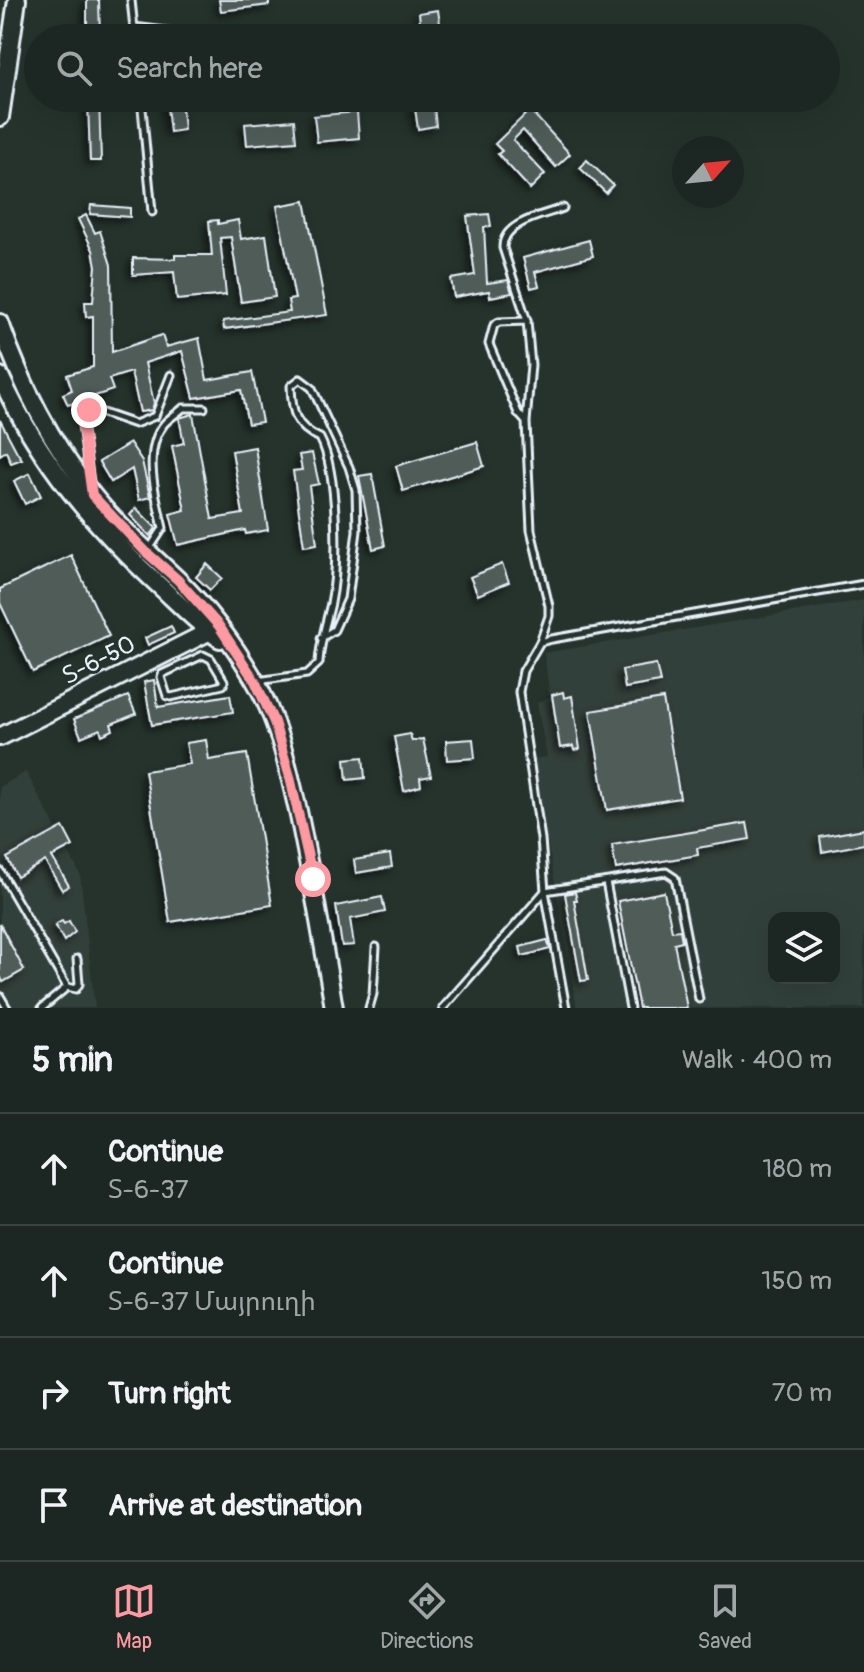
<!DOCTYPE html>
<meta charset="utf-8">
<style>
:root{--surface:#1c2622;--page:#252e2a;--text:#f1f3f6;--muted:#a0a5a5;--line:#3a4340;--accent:#ff9aa2}
body{margin:0;font-family:Pangolin,"Noto Sans Armenian",sans-serif;background:var(--page);color:var(--text)}
.controls{position:absolute;right:24px;bottom:24px;display:grid;overflow:hidden;border-radius:16px;box-shadow:0 8px 32px #0002}
.controls button{width:72px;height:72px;display:grid;place-items:center;padding:0;border:0;border-bottom:2px solid var(--line);background:var(--surface);color:var(--text);font:40px sans-serif}
.compass{position:absolute;left:672px;top:136px;width:72px;height:72px;border-radius:50%;background:var(--surface);box-shadow:0 8px 32px #0002;rotate:63deg}
.stop{position:absolute;width:24px;height:24px;margin:-18px;border:6px solid #ff9aa2;border-radius:50%;background:#fff}
.stop.end{background:#ff9aa2;border-color:#fff;box-shadow:0 2px 8px #0008}
.list{margin:0;padding:0;list-style:none}
h2{display:flex;justify-content:space-between;align-items:center;height:104px;margin:0;padding:0 32px;font-size:34px}
h2 small{font-size:26px;font-weight:400;color:var(--muted)}
.list li{display:grid;grid-template-columns:52px 1fr auto;gap:24px;align-items:center;box-sizing:border-box;height:112px;padding:0 32px;border-top:2px solid var(--line)}
.list b{display:block;font-size:30px;white-space:nowrap}
.list p{margin:0;font-size:26px;white-space:nowrap;color:var(--muted)}
.list em{font-size:26px;font-style:normal;color:var(--muted)}
.icon{flex:none;width:44px;height:44px;fill:none;stroke:currentColor;stroke-width:2;stroke-linecap:round;stroke-linejoin:round}
.map{position:relative;flex:none;width:864px;height:1008px;overflow:hidden}
.search{position:absolute;background:var(--surface);box-shadow:0 8px 32px #0002;left:24px;right:24px;top:24px;height:88px;display:flex;align-items:center;gap:20px;box-sizing:border-box;padding:0 28px;border-radius:44px;color:var(--muted);font-size:30px}
.sheet{height:552px;background:var(--surface)}
nav{display:flex;justify-content:space-around;align-items:center;box-sizing:border-box;height:112px;border-top:2px solid var(--line);background:var(--surface);font-size:22px;color:var(--muted)}
nav a{display:grid;justify-items:center;gap:4px}
nav .on{color:var(--accent)}
.map>svg:first-child{display:block}
.built{fill:#333f3a;fill-rule:evenodd}
.building{fill:#505c59;stroke:#e8f1f8;stroke-width:2;filter:url(#shadow)}
.lines{fill:none;stroke-linecap:round;stroke-linejoin:round}
.lane-casing{stroke:#e8f1f8;stroke-width:11}
.secondary-casing{stroke:#e8f1f8;stroke-width:22}
.lane{stroke:#26332d;stroke-width:5}
.secondary{stroke:#26332d;stroke-width:16}
.route{stroke:#ff9aa2;stroke-width:10}
.labels{text-anchor:middle;dominant-baseline:central;stroke-width:6;stroke-linejoin:round;paint-order:stroke}
.street-label{font-size:24px;fill:#e8f1f8;stroke:#26332d}
</style>
<div class="map">
<svg width="864" height="1008" viewBox="0 0 864 1008">
<defs>
<filter id="shadow"><feDropShadow dx="-3.5" dy="3.5" stdDeviation="4" flood-color="#0009"/></filter>
</defs>
<rect width="100%" height="100%" fill="#26332d"/>
<filter id="ink" filterUnits="userSpaceOnUse"><feTurbulence type="fractalNoise" baseFrequency=".0125" numOctaves="2"/><feDisplacementMap in="SourceGraphic" scale="16" xChannelSelector="R" yChannelSelector="G"/><feConvolveMatrix kernelMatrix="1 2 1 2 8 2 1 2 1" color-interpolation-filters="sRGB"/></filter>
<g filter="url(#ink)">
<g class="built">
<path d="M 864,600 L 864,1008 L 577,1008 L 533,759 L 547,757 L 537,703 L 550,697 L 544,653 ZM 774,918 L 834,918 L 834,978 L 774,978 Z"/>
<path d="M 26,772 L 80,874 L 95,1008 L 0,1008 L 0,787 Z"/>
</g>
<g class="building">
<path d="M 87,0 L 99,0 L 100,36 L 87,36 Z"/>
<path d="M 219,0 L 269,0 L 269,5 L 221,11 Z"/>
<path d="M 438,10 L 442,38 L 422,38 L 419,13 Z"/>
<path d="M 88,98 L 99,98 L 101,161 L 90,161 Z"/>
<path d="M 166,98 L 181,98 L 184,130 L 170,132 Z"/>
<path d="M 433,98 L 436,126 L 418,129 L 414,101 Z"/>
<path d="M 530,110 L 570,154 L 556,167 L 523,130 L 513,140 L 545,174 L 530,189 L 498,154 L 502,151 L 495,144 Z"/>
<path d="M 357,112 L 359,138 L 317,142 L 314,116 Z"/>
<path d="M 294,120 L 296,141 L 247,145 L 245,124 Z"/>
<path d="M 587,160 L 613,185 L 606,193 L 580,168 Z"/>
<path d="M 305,201 L 327,315 L 224,329 L 223,321 L 290,312 L 288,300 L 295,299 L 277,206 Z"/>
<path d="M 91,205 L 130,208 L 130,217 L 90,214 Z"/>
<path d="M 489,214 L 491,226 L 484,227 L 487,283 L 508,280 L 512,293 L 490,297 L 489,291 L 454,297 L 451,279 L 475,275 L 467,216 Z"/>
<path d="M 86,215 L 95,233 L 100,231 L 111,265 L 112,352 L 162,335 L 166,347 L 199,338 L 207,380 L 252,372 L 262,422 L 248,424 L 241,390 L 194,398 L 182,351 L 145,363 L 154,403 L 152,410 L 140,412 L 131,372 L 109,379 L 113,390 L 68,405 L 63,394 L 72,390 L 67,375 L 93,367 L 93,316 L 86,317 L 85,302 L 93,302 L 96,266 L 93,250 L 78,219 Z"/>
<path d="M 218,220 L 218,224 L 238,220 L 241,239 L 266,235 L 275,297 L 241,302 L 231,237 L 220,238 L 226,295 L 177,300 L 174,272 L 133,275 L 133,258 L 175,259 L 175,255 L 212,255 L 209,221 Z"/>
<path d="M 589,240 L 593,256 L 535,272 L 539,286 L 531,288 L 523,258 Z"/>
<path d="M 193,414 L 212,519 L 243,514 L 232,451 L 255,447 L 268,530 L 246,534 L 245,530 L 178,545 L 170,514 L 185,510 L 172,446 L 184,443 L 179,418 Z"/>
<path d="M 0,420 L 17,452 L 22,459 L 11,463 L 6,451 L 0,455 Z"/>
<path d="M 477,442 L 484,466 L 403,491 L 396,466 Z"/>
<path d="M 130,443 L 142,461 L 150,497 L 139,500 L 132,469 L 111,482 L 99,462 Z"/>
<path d="M 312,453 L 319,484 L 309,486 L 317,544 L 304,546 L 293,471 L 302,470 L 299,455 Z"/>
<path d="M 30,473 L 41,496 L 25,504 L 14,481 Z"/>
<path d="M 372,474 L 385,546 L 373,549 L 359,476 Z"/>
<path d="M 136,508 L 156,528 L 150,536 L 130,515 Z"/>
<path d="M 71,555 L 109,636 L 33,672 L 0,603 L 0,589 Z"/>
<path d="M 207,564 L 222,578 L 210,590 L 196,577 Z"/>
<path d="M 502,564 L 509,582 L 478,595 L 470,577 Z"/>
<path d="M 171,626 L 174,633 L 148,645 L 145,638 Z"/>
<path d="M 656,664 L 660,682 L 625,688 L 622,670 Z"/>
<path d="M 154,680 L 158,707 L 230,695 L 233,712 L 152,725 L 144,682 Z"/>
<path d="M 563,692 L 564,698 L 572,696 L 580,749 L 574,750 L 573,746 L 560,748 L 552,695 Z"/>
<path d="M 128,696 L 136,714 L 111,724 L 113,730 L 102,735 L 100,729 L 81,737 L 74,719 Z"/>
<path d="M 663,699 L 680,798 L 607,810 L 590,711 Z"/>
<path d="M 410,734 L 412,741 L 423,739 L 431,776 L 420,778 L 421,786 L 404,791 L 394,737 Z"/>
<path d="M 473,739 L 475,758 L 447,760 L 446,741 Z"/>
<path d="M 206,740 L 209,760 L 247,754 L 272,905 L 170,922 L 145,771 L 190,764 L 186,743 Z"/>
<path d="M 363,757 L 365,778 L 347,780 L 345,759 Z"/>
<path d="M 747,823 L 750,839 L 697,848 L 698,855 L 616,869 L 612,845 Z"/>
<path d="M 63,827 L 73,846 L 52,857 L 69,886 L 62,890 L 45,861 L 17,877 L 7,858 Z"/>
<path d="M 864,829 L 864,844 L 822,852 L 820,837 Z"/>
<path d="M 390,854 L 392,867 L 356,873 L 354,860 Z"/>
<path d="M 575,892 L 577,900 L 574,900 L 588,980 L 581,981 L 565,894 Z"/>
<path d="M 664,892 L 672,931 L 680,930 L 682,941 L 674,943 L 687,1008 L 639,1008 L 618,901 Z"/>
<path d="M 382,897 L 385,912 L 350,919 L 354,945 L 342,946 L 336,906 Z"/>
<path d="M 62,921 L 64,924 L 69,921 L 75,932 L 64,941 L 55,925 Z"/>
<path d="M 0,924 L 24,970 L 3,982 L 0,976 Z"/>
<path d="M 547,940 L 550,949 L 522,956 L 520,947 Z"/>
</g>
<g class="lines">
<g class="lane-casing">
<g id="lane">
<path d="M 131,0 L 135,38"/>
<path d="M 134,27 L 190,34"/>
<path d="M 141,98 L 152,212"/>
<path d="M 527,321 L 503,248 C 502,222 544,215 563,208"/>
<path d="M 526,422 L 518,413 L 489,344 L 494,325 L 499,322 L 527,321 L 531,365 L 526,422 L 531,530 L 549,606 L 549,616 L 540,642"/>
<path d="M 90,483 L 81,417 L 84,412 L 94,410 L 135,424 L 155,416 L 171,375"/>
<path d="M 150,548 L 163,528 C 156,497 142,451 164,424 C 169,418 178,413 183,408 L 204,408"/>
<path d="M 203,655 L 211,659 L 224,681 L 223,685 L 171,697 L 167,696 L 161,677 L 162,674 Z"/>
<path d="M 257,681 L 307,674 L 319,663 C 320,642 326,624 331,603 C 339,564 338,472 320,438 C 295,427 292,413 291,386 L 300,379 L 312,388 L 349,467 L 356,490 L 357,531 L 348,599 L 334,630 L 321,638"/>
<path d="M 0,871 L 67,987 L 76,989 L 79,984 L 77,959"/>
<path d="M 606,882 L 630,1008"/>
<path d="M 0,996 L 7,1008"/>
<path d="M 699,999 L 675,878 L 666,872 L 545,891 L 541,839 L 519,692 L 523,671 L 540,642 L 552,639 L 864,584"/>
<path d="M 42,1008 L 67,987"/>
<path d="M 369,1008 L 373,994 L 376,947"/>
<path d="M 443,1008 L 545,891 L 566,1008"/>
</g>
</g>
<g class="secondary-casing">
<g id="secondary">
<path d="M 0,117 L 17,0"/>
<path d="M 0,323 C 21,384 51,442 91,493 C 116,525 148,551 177,579 C 207,608 233,643 254,679 C 278,719 288,767 298,811 C 312,877 323,942 334,1008"/>
<path d="M 0,376 C 39,462 95,527 164,590 C 182,607 200,625 220,639"/>
<path d="M 0,737 L 218,627"/>
</g>
</g>
<use href="#lane" class="lane"/>
<use href="#secondary" class="secondary"/>
</g>
</g>
<g class="lines" filter="url(#ink)">
<path class="route" d="M 89,410 L 81,417 L 92,495 L 146,552 L 178,580 L 219,626 L 255,681 L 274,722 L 290,777 L 313,879"/>
</g>
<g class="labels">
<g class="street-label">
<text transform="translate(99 660) rotate(-27)">Տ-6-50</text>
</g>
</g>
</svg>
<div class="controls">
<button><svg class="icon" aria-label="layers" viewBox="0 0 24 24"><path d="M12 4l9 5-9 5-9-5zM3 14l9 5 9-5"/></svg></button>
</div>
<svg class="compass" viewBox="-18 -18 36 36"><path d="M0-13l5 13h-10z" fill="#e53935"/><path d="M0 13l5-13h-10z" fill="#a0a5a5"/></svg>
<div class="stop" style="left:313px;top:879px"></div>
<div class="stop end" style="left:89px;top:410px"></div>
<div class="search"><svg class="icon" aria-label="search" viewBox="0 0 24 24"><circle cx="10" cy="10" r="6"/><path d="M15 15l6 6"/></svg>Search here</div>
</div>
<section class="sheet">
<h2>5 min<small>Walk · 400 m</small></h2>
<ul class="list">
<li><svg class="icon" aria-label="ahead" viewBox="0 0 24 24"><path d="M12 20V5M6 11l6-6 6 6"/></svg><div><b>Continue</b><p>Տ-6-37</p></div><em>180 m</em></li>
<li><svg class="icon" aria-label="ahead" viewBox="0 0 24 24"><path d="M12 20V5M6 11l6-6 6 6"/></svg><div><b>Continue</b><p>Տ-6-37 Մայրուղի</p></div><em>150 m</em></li>
<li><svg class="icon" aria-label="right" viewBox="0 0 24 24"><path d="M7 20v-9h11M14 6l5 5-5 5"/></svg><div><b>Turn right</b></div><em>70 m</em></li>
<li><svg class="icon" aria-label="arrive" viewBox="0 0 24 24"><path d="M6 21V4h12l-3 4 3 4H6"/></svg><div><b>Arrive at destination</b></div></li>
</ul>
</section>
<nav>
<a class="on"><svg class="icon" aria-label="map" viewBox="0 0 24 24"><path d="M3 6l6-2 6 2 6-2v14l-6 2-6-2-6 2zM9 4v14M15 6v14"/></svg>Map</a>
<a><svg class="icon" aria-label="directions" viewBox="0 0 24 24"><path d="M12 3l9 9-9 9-9-9zM9 14v-3h6M13 9l2 2-2 2"/></svg>Directions</a>
<a><svg class="icon" aria-label="saved" viewBox="0 0 24 24"><path d="M7 4h10v16l-5-4-5 4z"/></svg>Saved</a>
</nav>
